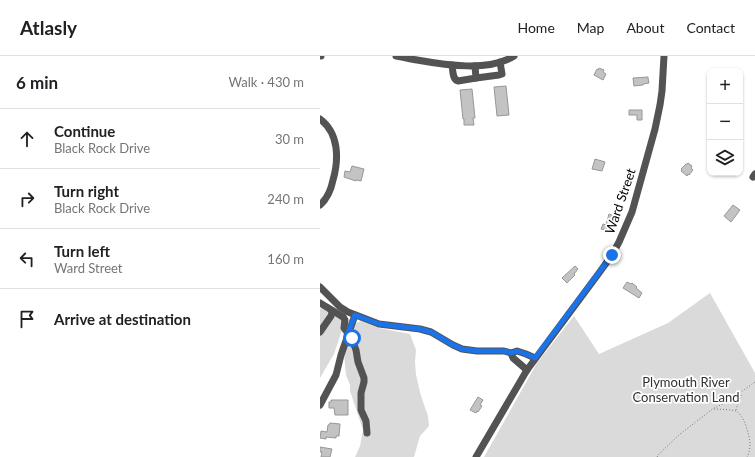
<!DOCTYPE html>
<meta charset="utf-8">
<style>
:root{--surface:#fff;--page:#f2f2f2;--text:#202124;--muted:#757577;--line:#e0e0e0}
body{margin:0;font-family:Lato,sans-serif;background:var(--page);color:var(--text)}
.controls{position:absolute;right:12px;top:12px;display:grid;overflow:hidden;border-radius:8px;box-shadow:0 1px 3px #0004}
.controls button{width:36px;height:36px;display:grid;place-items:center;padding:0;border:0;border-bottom:1px solid var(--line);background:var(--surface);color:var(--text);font:20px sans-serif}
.stop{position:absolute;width:12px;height:12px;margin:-9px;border:3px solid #1a73e8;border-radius:50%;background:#fff}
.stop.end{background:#1a73e8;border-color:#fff;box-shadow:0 1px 4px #0008}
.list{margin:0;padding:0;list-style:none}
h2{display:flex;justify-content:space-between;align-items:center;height:52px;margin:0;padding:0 16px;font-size:17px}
h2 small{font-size:13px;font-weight:400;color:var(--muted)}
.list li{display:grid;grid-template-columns:26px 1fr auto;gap:12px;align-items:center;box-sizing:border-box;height:60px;padding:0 16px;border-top:1px solid var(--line)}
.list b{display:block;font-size:15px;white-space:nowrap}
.list p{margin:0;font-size:13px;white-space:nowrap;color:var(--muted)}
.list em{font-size:13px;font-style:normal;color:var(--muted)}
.icon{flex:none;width:22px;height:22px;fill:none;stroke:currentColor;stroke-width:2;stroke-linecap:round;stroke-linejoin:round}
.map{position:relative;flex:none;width:435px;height:401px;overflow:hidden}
header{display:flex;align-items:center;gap:24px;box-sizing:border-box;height:56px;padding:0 20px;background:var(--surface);border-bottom:1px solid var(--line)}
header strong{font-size:19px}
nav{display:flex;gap:22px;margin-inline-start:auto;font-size:14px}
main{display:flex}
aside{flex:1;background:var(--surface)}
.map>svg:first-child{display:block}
.green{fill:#dadada}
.building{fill:#c3c3c3;stroke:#979797}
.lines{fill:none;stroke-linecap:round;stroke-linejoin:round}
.path{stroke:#757575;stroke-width:1;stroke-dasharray:1 2;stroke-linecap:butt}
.minor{stroke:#535353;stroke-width:7}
.route{stroke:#1a73e8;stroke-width:5}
.labels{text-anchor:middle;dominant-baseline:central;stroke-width:3.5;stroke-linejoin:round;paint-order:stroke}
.street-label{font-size:13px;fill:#000;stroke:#fff}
.park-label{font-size:13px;fill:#313131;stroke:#fff}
</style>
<header>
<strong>Atlasly</strong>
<nav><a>Home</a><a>Map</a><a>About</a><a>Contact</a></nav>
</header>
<main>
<aside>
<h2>6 min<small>Walk · 430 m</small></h2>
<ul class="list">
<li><svg class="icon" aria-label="ahead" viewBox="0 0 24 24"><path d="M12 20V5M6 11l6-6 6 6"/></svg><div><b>Continue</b><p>Black Rock Drive</p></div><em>30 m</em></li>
<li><svg class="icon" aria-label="right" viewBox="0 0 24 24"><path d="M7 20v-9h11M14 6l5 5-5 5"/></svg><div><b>Turn right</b><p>Black Rock Drive</p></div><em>240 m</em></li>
<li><svg class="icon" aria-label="left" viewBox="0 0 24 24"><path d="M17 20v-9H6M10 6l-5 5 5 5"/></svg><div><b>Turn left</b><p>Ward Street</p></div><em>160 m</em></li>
<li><svg class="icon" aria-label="arrive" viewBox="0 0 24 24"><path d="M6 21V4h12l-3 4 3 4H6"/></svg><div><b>Arrive at destination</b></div></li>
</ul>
</aside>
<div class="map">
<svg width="435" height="401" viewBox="0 0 435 401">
<rect width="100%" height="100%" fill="#fff"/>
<g class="green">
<path d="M 390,237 L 435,317 L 435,401 L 164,401 L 217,307 L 254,260 L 279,298 L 348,267 Z"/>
<path d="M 8,248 L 26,258 L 27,262 L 22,274 L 14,298 L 0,322 L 0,253 Z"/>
<path d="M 41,265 L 59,272 L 90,278 L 96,294 L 95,306 L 96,319 L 101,340 L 108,360 L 109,370 L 100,380 L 94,401 L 35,401 L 40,390 L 43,374 L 30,335 L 30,329 L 26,319 L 24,298 L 34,270 L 36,267 Z"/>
</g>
<g class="building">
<path d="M 279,12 L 284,14 L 283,16 L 286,18 L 283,24 L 274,19 L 277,13 L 278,14 Z"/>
<path d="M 328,21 L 328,22 L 329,27 L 323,28 L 323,29 L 314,30 L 313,22 Z"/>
<path d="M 186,30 L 189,59 L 177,60 L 174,31 Z"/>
<path d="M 152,33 L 155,62 L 153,62 L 154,69 L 144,69 L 144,63 L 143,63 L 140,34 Z"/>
<path d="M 309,54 L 322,54 L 322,64 L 317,64 L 317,59 L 309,59 Z"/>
<path d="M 275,103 L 285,106 L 282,115 L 272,113 Z"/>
<path d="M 368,107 L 372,110 L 371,112 L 373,114 L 369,119 L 368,118 L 367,120 L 361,115 L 362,114 L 361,113 L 366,108 L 367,108 Z"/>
<path d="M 32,110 L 44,113 L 41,125 L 36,124 L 36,125 L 24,121 L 25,115 L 30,116 Z"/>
<path d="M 413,149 L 420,154 L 411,166 L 404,160 Z"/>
<path d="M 289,158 L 294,160 L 292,167 L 291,167 L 288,175 L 281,173 L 283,168 L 286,169 Z"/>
<path d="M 255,210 L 258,213 L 254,218 L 255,219 L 247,227 L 242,222 Z"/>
<path d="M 307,226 L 311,228 L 312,227 L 317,231 L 316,232 L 322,237 L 319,242 L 303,232 Z"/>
<path d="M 158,341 L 163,344 L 160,349 L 162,350 L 158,356 L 157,355 L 156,357 L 150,354 Z"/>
<path d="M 11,344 L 28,344 L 28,359 L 15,359 L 14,352 L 9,352 L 9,346 L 11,346 Z"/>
<path d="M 10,367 L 20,368 L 19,380 L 16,380 L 16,382 L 6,381 L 6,383 L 0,382 L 1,375 L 7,376 L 8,369 L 9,369 Z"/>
<path d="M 0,391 L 12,393 L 10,401 L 1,401 L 2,396 L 0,396 Z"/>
</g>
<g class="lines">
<g class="path">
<path d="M 394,353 C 398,353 414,354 416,355 C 424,359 430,380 430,389 C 430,393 429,397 427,401"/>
<path d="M 416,354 C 417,348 422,343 421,337"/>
<path d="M 337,401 L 339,398 L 360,378 L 394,352 L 407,346 L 435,326"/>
</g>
<g class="minor">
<path d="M 0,0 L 1,0"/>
<path d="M 76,0 C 83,1 90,3 97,4 C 125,9 169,16 194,0"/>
<path d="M 132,9 C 133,14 132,23 138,25 L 156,22 L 155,10"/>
<path d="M 156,22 L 179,19 L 182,18 L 180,6"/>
<path d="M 0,63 C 19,77 19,103 13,124 C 11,134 8,142 0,149"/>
<path d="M 433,121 L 435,118"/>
<path d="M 0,231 L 20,251 L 28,256 L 59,268 L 100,273 L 111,276 L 133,289 L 142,293 L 157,295 L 184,295 L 191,297 L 197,295 L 206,298 L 215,302"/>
<path d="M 0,247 L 23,261 L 25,264 L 24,272 L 31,281 L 36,294 L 38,306 L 44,322 L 44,326 L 41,337 L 41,354 L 46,365 L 47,377"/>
<path d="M 0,276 L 11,260 L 12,257 L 11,254"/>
<path d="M 191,297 L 193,302 L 207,314"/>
<path d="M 0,349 L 16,319 L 21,299 L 35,259"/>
<path d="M 156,401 L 207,314 L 279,217 L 292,199 L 299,186 L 312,156 L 335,73 L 340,49 L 342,35 L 344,0"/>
</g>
</g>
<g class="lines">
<path class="route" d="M 32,282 L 28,277 L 35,259 L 59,268 L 100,273 L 111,276 L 133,289 L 142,293 L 157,295 L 184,295 L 191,297 L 197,295 L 206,298 L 215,302 L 292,199"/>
</g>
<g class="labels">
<g class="street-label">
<text transform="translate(300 145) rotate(-71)">Ward Street</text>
</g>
<g class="park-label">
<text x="366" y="326">Plymouth River<tspan x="366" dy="15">Conservation Land</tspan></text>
</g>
</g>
</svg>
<div class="controls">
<button>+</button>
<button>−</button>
<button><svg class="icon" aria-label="layers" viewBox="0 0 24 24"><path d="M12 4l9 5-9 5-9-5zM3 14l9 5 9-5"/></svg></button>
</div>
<div class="stop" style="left:32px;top:282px"></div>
<div class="stop end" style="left:292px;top:199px"></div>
</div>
</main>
